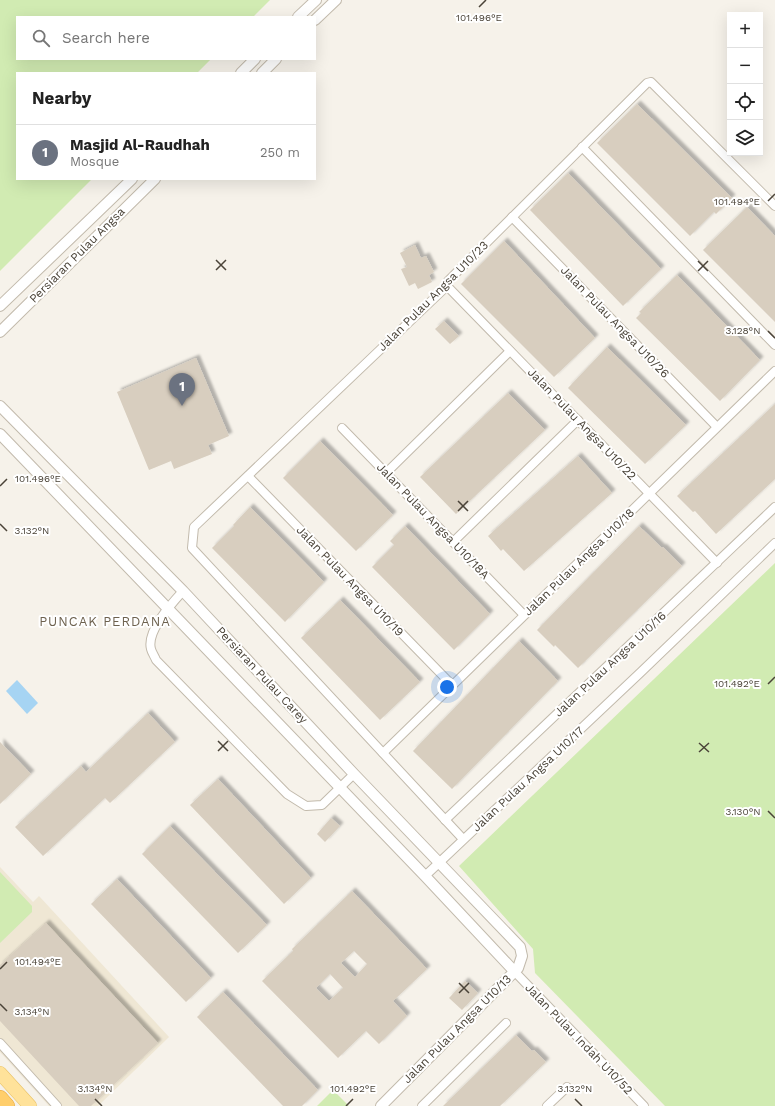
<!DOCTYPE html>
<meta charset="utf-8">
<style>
:root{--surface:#fff;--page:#f2f2f2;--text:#222;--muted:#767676;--line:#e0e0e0;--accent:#7c3aed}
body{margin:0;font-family:"Work Sans",sans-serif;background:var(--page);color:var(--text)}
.controls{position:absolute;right:12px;top:12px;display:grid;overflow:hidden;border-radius:0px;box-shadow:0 4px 16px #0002}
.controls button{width:36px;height:36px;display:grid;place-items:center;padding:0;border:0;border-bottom:1px solid var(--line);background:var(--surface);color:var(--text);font:20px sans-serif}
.you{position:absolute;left:447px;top:687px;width:14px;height:14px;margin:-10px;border:3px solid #fff;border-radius:50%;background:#1a73e8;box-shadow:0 0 0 6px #1a73e833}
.badge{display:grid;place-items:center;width:26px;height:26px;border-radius:50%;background:var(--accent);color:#fff;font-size:13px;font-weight:700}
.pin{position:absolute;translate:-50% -33px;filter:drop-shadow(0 1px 2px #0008)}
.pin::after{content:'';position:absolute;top:21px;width:14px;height:12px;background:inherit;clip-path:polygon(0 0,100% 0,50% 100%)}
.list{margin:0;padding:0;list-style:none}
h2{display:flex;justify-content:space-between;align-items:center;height:52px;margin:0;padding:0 16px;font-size:17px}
h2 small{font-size:13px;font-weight:400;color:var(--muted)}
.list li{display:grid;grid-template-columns:26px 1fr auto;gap:12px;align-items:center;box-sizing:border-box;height:56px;padding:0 16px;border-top:1px solid var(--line)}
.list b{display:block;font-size:15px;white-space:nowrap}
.list p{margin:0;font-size:13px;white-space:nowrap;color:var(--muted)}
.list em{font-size:13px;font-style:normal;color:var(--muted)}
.icon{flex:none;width:22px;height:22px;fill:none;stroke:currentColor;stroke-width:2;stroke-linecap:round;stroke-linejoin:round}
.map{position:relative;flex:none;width:775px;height:1106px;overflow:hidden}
.search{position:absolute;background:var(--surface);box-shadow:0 4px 16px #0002;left:16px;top:16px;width:300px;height:44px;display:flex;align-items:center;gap:10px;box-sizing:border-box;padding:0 14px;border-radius:0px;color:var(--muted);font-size:15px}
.panel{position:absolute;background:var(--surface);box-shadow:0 4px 16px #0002;left:16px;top:72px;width:300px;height:108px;border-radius:0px}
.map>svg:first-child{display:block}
.education{fill:#efe7d4}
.green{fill:#d1ebb2}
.water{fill:#a6d4f3}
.building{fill:#d8cebf;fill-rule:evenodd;filter:url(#shadow)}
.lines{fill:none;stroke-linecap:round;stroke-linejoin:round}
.minor-casing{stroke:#c2baac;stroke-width:10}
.tertiary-casing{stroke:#c2baac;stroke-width:12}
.primary-casing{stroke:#e8c165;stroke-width:14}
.motorway-casing{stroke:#e3a337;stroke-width:16}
.minor{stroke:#fff;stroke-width:8}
.tertiary{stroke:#fff;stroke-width:10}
.primary{stroke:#ffe29a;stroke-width:13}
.motorway{stroke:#ffce6c;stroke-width:15}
.ticks{fill:none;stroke:#4a4338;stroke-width:1.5}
.labels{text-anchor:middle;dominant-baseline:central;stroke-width:4;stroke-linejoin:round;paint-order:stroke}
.street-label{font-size:12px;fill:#4a4338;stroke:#fff}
.neighbourhood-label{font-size:13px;letter-spacing:1px;fill:#6d614e;stroke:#fff}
.ticks-label{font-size:10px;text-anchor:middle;fill:#4a4338;stroke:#fff;stroke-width:4;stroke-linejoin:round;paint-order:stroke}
</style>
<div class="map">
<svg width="775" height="1106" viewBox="0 0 775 1106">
<defs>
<filter id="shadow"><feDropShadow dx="3.5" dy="-3.5" stdDeviation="1" flood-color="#0004"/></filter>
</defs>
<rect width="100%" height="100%" fill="#f6f2ea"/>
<path class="education" d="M 0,867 L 33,902 L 39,896 L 169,1037 L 98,1106 L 49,1106 L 0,1052 Z"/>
<g class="green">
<path d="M 0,0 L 270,0 L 253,17 L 17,17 L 17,59 L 211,59 L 197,73 L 17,73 L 17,179 L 92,179 L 0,271 Z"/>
<path d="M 775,563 L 775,1106 L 665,1106 L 535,973 L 533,949 L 459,866 Z"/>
<path d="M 0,872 L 32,906 L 32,912 L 0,943 Z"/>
<path d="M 333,1090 L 349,1106 L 317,1106 Z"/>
</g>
<path class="water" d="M 17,680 L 38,703 L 27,714 L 6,691 Z"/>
<g class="building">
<path d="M 637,104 L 732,198 L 716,214 L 714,212 L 690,236 L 597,143 Z"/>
<path d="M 568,173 L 661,269 L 623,306 L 530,210 Z"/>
<path d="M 747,207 L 775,236 L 775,322 L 703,250 Z"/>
<path d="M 504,241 L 595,338 L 554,377 L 461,284 Z"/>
<path d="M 415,245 L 421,258 L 426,256 L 434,272 L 429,275 L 432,282 L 418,289 L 415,283 L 409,286 L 401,269 L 407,267 L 400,253 Z"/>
<path d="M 677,275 L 760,360 L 720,401 L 636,318 L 641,313 L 639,312 Z"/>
<path d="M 444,321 L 459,336 L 450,344 L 435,329 Z"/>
<path d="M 607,347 L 686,425 L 645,464 L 568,388 Z"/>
<path d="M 196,358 L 229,436 L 208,445 L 212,454 L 174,469 L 171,461 L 149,470 L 117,392 Z"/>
<path d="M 508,393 L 545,430 L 456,514 L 420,477 Z"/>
<path d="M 775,404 L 775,479 L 716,534 L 695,511 L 693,512 L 677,496 Z"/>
<path d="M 320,441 L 393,515 L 356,551 L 283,478 Z"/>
<path d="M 578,456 L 612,493 L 524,571 L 503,549 L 501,551 L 488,536 Z"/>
<path d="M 250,507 L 324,582 L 285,622 L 212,548 L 234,526 L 233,525 Z"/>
<path d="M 405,526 L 490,614 L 454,650 L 372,567 L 394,545 L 390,541 Z"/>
<path d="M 639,526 L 662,548 L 663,547 L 682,566 L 578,668 L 555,645 L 554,647 L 537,630 Z"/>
<path d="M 340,600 L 420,682 L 380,720 L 301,638 Z"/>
<path d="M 519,641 L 558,681 L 452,789 L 413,751 Z"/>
<path d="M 148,713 L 175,742 L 110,803 L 105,798 L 43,856 L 15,827 L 81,766 L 86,772 Z"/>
<path d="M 0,742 L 31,774 L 0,804 Z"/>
<path d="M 218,779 L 311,878 L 284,904 L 190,805 Z"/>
<path d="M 331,818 L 340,826 L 325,842 L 317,834 Z"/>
<path d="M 170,826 L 267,925 L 238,953 L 142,854 Z"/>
<path d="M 117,879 L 211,978 L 186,1002 L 91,904 Z"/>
<path d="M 352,891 L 427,969 L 393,1001 L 407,1016 L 379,1044 L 366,1031 L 338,1058 L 262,981 L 293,951 L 292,949 ZM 354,951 L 367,964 L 355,977 L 341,963 ZM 330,974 L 343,988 L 329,1001 L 316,988 Z"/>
<path d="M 46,923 L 158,1043 L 91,1106 L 79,1106 L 0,1021 L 0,965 Z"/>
<path d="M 465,981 L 478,993 L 462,1010 L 449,998 Z"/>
<path d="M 223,992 L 318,1090 L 302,1106 L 283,1106 L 197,1017 Z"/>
<path d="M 516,1035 L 532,1051 L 534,1050 L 546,1062 L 500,1106 L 443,1106 Z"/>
</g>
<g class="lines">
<g class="minor-casing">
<g id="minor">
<path d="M 582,147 L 775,345"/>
<path d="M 512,217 L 717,427"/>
<path d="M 447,286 L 717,563"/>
<path d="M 342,428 L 524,615"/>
<path d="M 386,473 L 510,351"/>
<path d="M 248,476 L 452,685"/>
<path d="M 453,542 L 578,420"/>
<path d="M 183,591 C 172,603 146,631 151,649 C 152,653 155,657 156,660 L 287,794 L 306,806 L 322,805 L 354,774"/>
<path d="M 383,753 L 775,371"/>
<path d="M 445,820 L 775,507"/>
<path d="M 463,839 L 192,548 L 194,527 L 447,286 L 448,281 L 647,83 L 651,82 L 775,206"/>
<path d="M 425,876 L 641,672 L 775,543"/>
<path d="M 514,971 L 644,1106"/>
<path d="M 0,1043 L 57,1106"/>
<path d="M 422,1106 L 506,1023"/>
<path d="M 547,1106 L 567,1087"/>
</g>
</g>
<g class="tertiary-casing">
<g id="tertiary">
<path d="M 298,17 L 316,0"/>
<path d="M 315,20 L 336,0"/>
<path d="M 241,73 L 255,59"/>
<path d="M 262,73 L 276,59"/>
<path d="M 0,306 L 132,179"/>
<path d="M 0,332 L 155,179"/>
<path d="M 0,406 L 183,591 L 354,774 L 520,947 L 522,956 L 518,968 L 381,1106"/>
<path d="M 0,434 L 425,876 L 514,971"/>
</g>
</g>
<g class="primary-casing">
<path id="primary" d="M 0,1073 L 30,1106"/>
</g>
<g class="motorway-casing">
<path id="motorway" d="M 0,1098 L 7,1106"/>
</g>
<use href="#minor" class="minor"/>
<use href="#tertiary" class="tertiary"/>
<use href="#primary" class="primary"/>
<use href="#motorway" class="motorway"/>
</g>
<path class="ticks" d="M 479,7 L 486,0M 768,201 L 775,194M 216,260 L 226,270M 698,261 L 708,271M 216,270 L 226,260M 698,271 L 708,261M 768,331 L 775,338M 0,486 L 7,479M 458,501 L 468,511M 458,511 L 468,501M 0,524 L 7,531M 768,684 L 775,677M 218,741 L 228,751M 699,743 L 709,752M 218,751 L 228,741M 699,752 L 709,743M 768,811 L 775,818M 0,969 L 7,962M 459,983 L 469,993M 459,993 L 469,983M 0,1004 L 7,1011M 95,1099 L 102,1106M 575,1099 L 582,1106M 346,1106 L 353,1099"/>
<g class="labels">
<g class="street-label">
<text transform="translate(77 255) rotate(-45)">Persiaran Pulau Angsa</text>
<text transform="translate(433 296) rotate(-45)">Jalan Pulau Angsa U10/23</text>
<text transform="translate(615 322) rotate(46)">Jalan Pulau Angsa U10/26</text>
<text transform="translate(582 424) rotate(46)">Jalan Pulau Angsa U10/22</text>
<text transform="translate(433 521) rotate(46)">Jalan Pulau Angsa U10/18A</text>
<text transform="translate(579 562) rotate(-44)">Jalan Pulau Angsa U10/18</text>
<text transform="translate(350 581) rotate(46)">Jalan Pulau Angsa U10/19</text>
<text transform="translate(610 664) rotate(-43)">Jalan Pulau Angsa U10/16</text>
<text transform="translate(262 675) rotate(47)">Persiaran Pulau Carey</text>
<text transform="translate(528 779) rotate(-43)">Jalan Pulau Angsa U10/17</text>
<text transform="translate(457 1029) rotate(-45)">Jalan Pulau Angsa U10/13</text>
<text transform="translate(579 1039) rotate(46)">Jalan Pulau Indah U10/52</text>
</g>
<g class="neighbourhood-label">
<text x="105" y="621">PUNCAK PERDANA</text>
</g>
</g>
<g class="ticks-label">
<text x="479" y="21">101.496°E</text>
<text x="737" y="205">101.494°E</text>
<text x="743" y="334">3.128°N</text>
<text x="38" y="482">101.496°E</text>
<text x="32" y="534">3.132°N</text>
<text x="737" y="687">101.492°E</text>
<text x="743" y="815">3.130°N</text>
<text x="38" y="965">101.494°E</text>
<text x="32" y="1015">3.134°N</text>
<text x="95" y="1092">3.134°N</text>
<text x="353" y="1092">101.492°E</text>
<text x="575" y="1092">3.132°N</text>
</g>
</svg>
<div class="controls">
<button>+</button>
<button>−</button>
<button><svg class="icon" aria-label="locate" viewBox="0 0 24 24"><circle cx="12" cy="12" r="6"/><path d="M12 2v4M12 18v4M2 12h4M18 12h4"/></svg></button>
<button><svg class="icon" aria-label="layers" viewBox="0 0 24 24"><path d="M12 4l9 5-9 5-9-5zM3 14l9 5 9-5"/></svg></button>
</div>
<div class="you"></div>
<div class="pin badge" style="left:182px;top:406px;background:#6b7280">1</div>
<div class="search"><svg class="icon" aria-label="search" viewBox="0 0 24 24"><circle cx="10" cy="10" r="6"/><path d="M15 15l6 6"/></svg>Search here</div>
<section class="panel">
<h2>Nearby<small></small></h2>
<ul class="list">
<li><span class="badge" style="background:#6b7280">1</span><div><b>Masjid Al-Raudhah</b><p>Mosque</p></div><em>250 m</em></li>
</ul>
</section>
</div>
